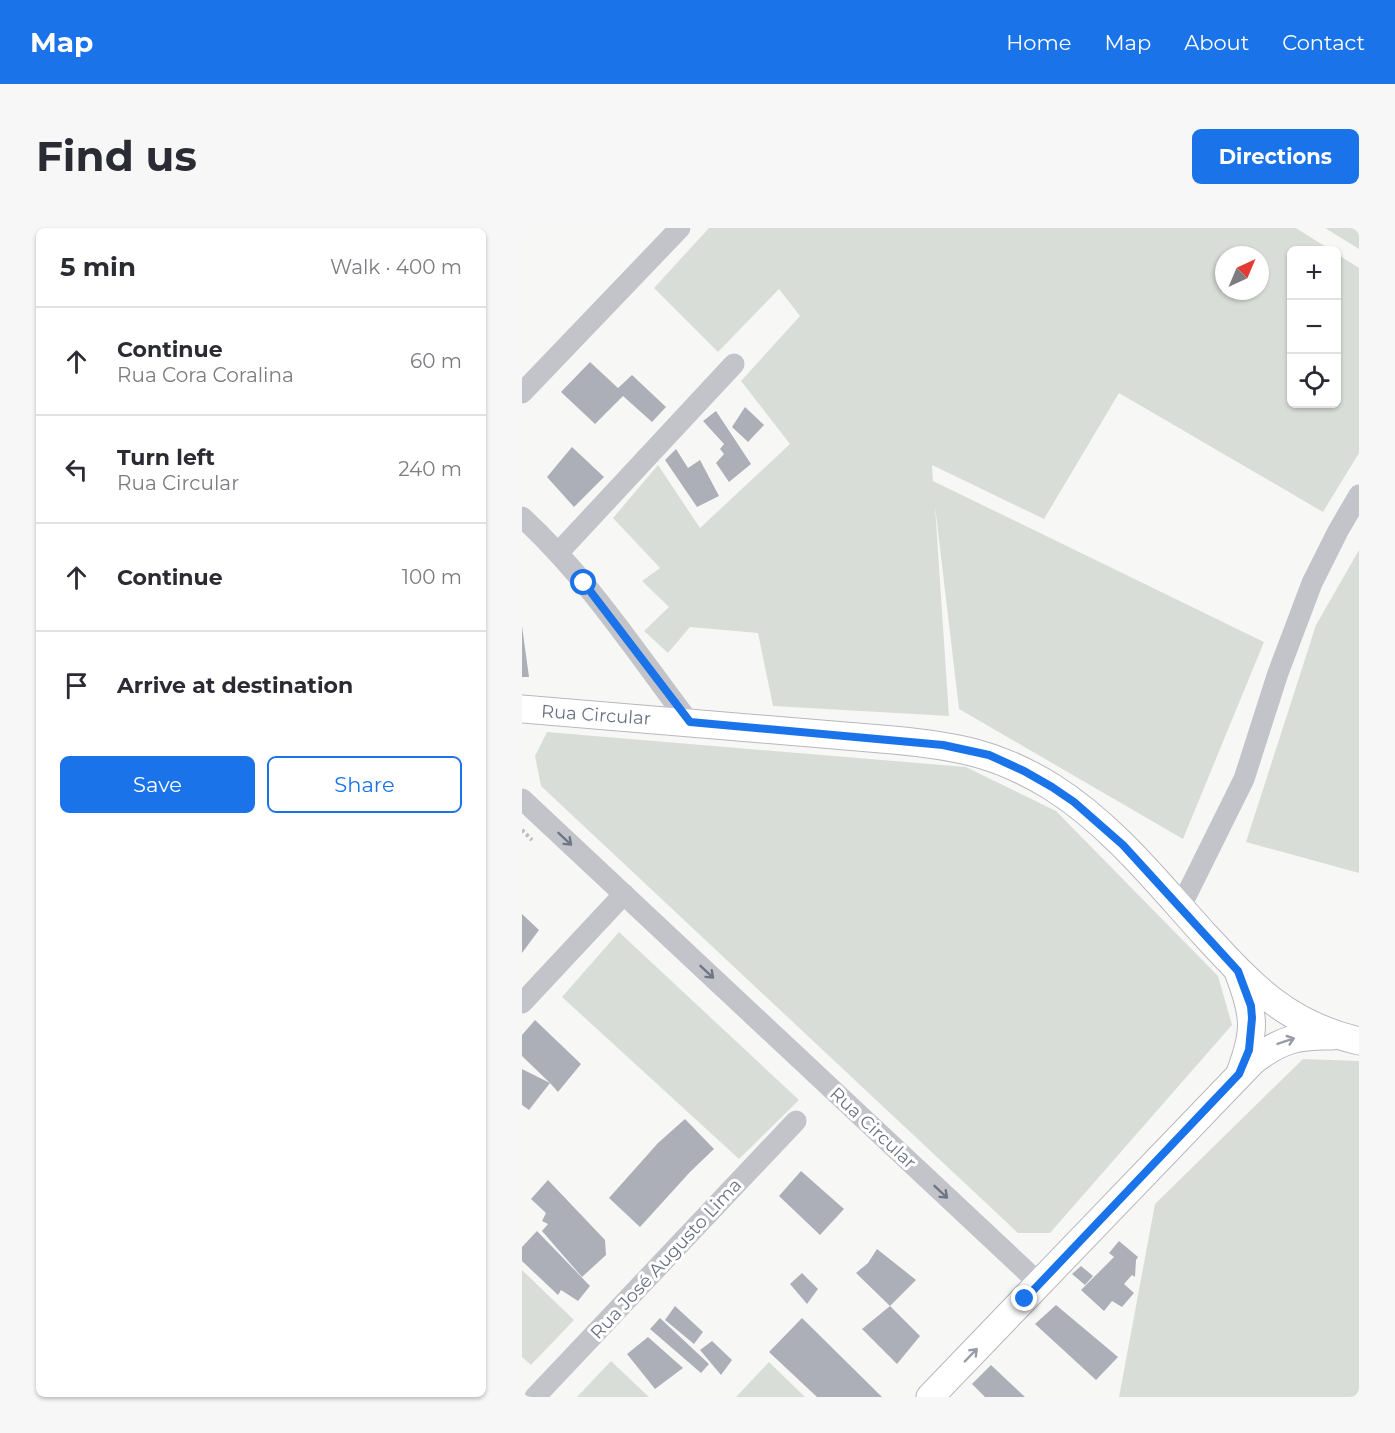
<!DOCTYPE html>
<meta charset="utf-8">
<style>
:root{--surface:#fff;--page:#f7f7f7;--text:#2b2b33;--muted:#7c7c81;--line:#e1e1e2;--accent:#1a73e8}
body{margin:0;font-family:Montserrat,sans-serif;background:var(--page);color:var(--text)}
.controls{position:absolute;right:18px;top:18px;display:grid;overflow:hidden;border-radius:9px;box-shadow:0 2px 4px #0004}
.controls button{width:54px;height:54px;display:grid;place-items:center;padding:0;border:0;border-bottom:2px solid var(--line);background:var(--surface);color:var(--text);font:30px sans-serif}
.compass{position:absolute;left:693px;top:18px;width:54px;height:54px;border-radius:50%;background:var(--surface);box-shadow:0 2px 4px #0004;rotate:44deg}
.stop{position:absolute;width:18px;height:18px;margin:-14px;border:4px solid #1a73e8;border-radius:50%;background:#fff}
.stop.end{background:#1a73e8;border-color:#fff;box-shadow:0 2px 6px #0008}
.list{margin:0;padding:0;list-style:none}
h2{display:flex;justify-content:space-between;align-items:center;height:78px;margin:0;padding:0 24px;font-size:26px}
h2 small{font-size:20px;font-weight:400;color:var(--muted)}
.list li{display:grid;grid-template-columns:39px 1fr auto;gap:18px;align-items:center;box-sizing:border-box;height:108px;padding:0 24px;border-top:2px solid var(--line)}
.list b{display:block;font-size:22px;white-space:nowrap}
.list p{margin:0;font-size:20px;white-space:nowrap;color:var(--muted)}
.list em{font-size:20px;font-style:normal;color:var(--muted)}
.actions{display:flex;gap:12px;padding:18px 24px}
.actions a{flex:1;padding:14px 0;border:2px solid var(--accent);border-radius:9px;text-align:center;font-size:21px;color:var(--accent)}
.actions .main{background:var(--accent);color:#fff}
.icon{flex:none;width:33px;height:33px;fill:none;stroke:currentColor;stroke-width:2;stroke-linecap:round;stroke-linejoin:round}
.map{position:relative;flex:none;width:837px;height:1169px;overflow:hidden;border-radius:9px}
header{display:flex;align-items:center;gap:36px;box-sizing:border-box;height:84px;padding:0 30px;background:var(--accent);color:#fff}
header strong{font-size:28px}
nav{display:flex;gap:33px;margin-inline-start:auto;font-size:21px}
.intro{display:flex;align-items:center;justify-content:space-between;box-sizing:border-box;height:144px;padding:0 36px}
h1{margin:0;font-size:42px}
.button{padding:15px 27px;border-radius:9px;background:var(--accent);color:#fff;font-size:21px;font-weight:700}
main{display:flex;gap:36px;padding:0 36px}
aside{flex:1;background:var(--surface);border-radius:9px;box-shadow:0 2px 4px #0004}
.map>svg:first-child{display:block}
.green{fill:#d8ded7;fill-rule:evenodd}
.building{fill:#acafb7}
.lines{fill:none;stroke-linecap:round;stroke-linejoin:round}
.major-casing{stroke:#b6b8bd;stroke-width:29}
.path{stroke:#bcbdc0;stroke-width:4;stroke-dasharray:3 3;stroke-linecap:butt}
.minor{stroke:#c2c4c9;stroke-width:21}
.major{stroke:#fff;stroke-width:27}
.oneway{stroke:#6e7686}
.oneway2{stroke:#979ca8}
.route{stroke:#1a73e8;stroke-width:8}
.labels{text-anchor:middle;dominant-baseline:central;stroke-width:6;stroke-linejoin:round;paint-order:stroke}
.street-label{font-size:18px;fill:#6a7283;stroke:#fff}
</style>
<header>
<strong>Map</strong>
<nav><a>Home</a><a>Map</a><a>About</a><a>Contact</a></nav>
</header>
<div class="intro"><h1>Find us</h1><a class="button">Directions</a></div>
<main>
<aside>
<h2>5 min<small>Walk · 400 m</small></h2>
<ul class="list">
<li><svg class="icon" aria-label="ahead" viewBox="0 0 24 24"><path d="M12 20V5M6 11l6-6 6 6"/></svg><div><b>Continue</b><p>Rua Cora Coralina</p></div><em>60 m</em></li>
<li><svg class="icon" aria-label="left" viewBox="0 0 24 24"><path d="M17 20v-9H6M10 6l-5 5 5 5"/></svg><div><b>Turn left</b><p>Rua Circular</p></div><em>240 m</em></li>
<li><svg class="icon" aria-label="ahead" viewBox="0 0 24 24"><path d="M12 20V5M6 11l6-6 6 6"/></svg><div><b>Continue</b></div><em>100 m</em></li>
<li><svg class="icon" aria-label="arrive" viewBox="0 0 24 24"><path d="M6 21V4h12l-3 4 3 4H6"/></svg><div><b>Arrive at destination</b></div></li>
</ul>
<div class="actions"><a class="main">Save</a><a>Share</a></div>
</aside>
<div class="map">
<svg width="837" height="1169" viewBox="0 0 837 1169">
<rect width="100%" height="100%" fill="#f7f8f6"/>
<g class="green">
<path d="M 187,0 L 774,0 L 809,22 L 770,22 L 770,176 L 814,176 L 815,26 L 837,40 L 837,225 L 801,284 L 597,165 L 522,291 L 410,237 L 411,253 L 742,414 L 661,611 L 437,481 L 413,278 L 427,488 L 251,478 L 236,405 L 168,399 L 146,425 L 122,403 L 147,379 L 120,353 L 138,340 L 91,290 L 136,237 L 178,300 L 268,216 L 219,153 L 278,88 L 257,61 L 196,124 L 132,60 ZM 702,27 L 738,27 L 738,63 L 702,63 Z"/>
<path d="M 803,0 L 837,0 L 837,21 Z"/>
<path d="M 837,322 L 837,645 L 724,614 L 794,397 Z"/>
<path d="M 25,504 L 444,539 L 534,583 L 696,748 L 710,797 L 528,1005 L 496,1005 L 19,558 L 13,528 Z"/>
<path d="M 97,704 L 277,872 L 217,931 L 40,769 Z"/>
<path d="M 781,831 L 837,833 L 837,1169 L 597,1169 L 633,976 Z"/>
<path d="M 0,1042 L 52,1092 L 9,1137 L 0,1129 Z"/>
<path d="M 89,1133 L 127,1169 L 55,1169 Z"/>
<path d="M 247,1134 L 283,1169 L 214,1169 Z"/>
</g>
<g class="building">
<path d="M 68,134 L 96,160 L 110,147 L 144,179 L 130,194 L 101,168 L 73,196 L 39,164 Z"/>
<path d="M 223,179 L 242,197 L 226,214 L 210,199 Z"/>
<path d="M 194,183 L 229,236 L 207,254 L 194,235 L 202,226 L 198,221 L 202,216 L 181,193 Z"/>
<path d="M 50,219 L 82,249 L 52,279 L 25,249 Z"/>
<path d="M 154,221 L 166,240 L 178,232 L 197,268 L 175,279 L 143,232 Z"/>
<path d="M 0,398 L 7,449 L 0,449 Z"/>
<path d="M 0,686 L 17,702 L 0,725 Z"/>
<path d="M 13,792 L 59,836 L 36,864 L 28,855 L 7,882 L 0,877 L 0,841 L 28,855 L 0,828 L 0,807 Z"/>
<path d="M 163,891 L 192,921 L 168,944 L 118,999 L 87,970 L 136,915 Z"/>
<path d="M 279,943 L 322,981 L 298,1007 L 257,968 Z"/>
<path d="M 26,952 L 83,1012 L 84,1027 L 60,1049 L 20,1003 L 26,996 L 20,993 L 24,985 L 9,971 Z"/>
<path d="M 15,1003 L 68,1058 L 56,1073 L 39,1062 L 36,1067 L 0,1033 L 0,1019 Z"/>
<path d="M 597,1013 L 616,1029 L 614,1032 L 613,1049 L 610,1047 L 602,1056 L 612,1065 L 600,1079 L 590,1073 L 582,1083 L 559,1062 L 592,1029 L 587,1025 Z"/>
<path d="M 355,1021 L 394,1052 L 368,1078 L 334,1045 L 346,1035 Z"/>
<path d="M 559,1038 L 571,1048 L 563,1057 L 550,1046 Z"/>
<path d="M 280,1045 L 296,1061 L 285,1076 L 268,1056 Z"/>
<path d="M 534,1077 L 596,1129 L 574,1152 L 513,1096 Z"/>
<path d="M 153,1078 L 181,1104 L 172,1116 L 143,1092 Z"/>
<path d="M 368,1078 L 398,1108 L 375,1136 L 340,1101 Z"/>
<path d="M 138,1090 L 187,1136 L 179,1145 L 128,1101 Z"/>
<path d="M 280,1090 L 360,1169 L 295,1169 L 247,1124 Z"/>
<path d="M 126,1109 L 161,1140 L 133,1161 L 105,1126 Z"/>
<path d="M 190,1113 L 210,1132 L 199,1147 L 178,1122 Z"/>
<path d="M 469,1137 L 503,1169 L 463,1169 L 450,1156 Z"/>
</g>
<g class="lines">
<g class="major-casing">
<g id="major">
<path d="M 0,481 L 371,512 C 434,518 475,525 530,559 C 590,597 636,655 683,707 C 731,759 765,796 837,813"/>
<path d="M 717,746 C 733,788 734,803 718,845"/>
<path d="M 408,1169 L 731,833 C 758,812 776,807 810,808"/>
</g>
</g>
<path class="path" d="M 0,602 L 10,612"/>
<g class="minor">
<path d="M 0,165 L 158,0"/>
<path d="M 0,289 C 65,349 114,424 167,494"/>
<path d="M 36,325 L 212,136"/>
<path d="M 0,571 L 518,1056"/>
<path d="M 658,680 L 722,551 L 756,445 L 790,355 L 816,303 L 837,267"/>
<path d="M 0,775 L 102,666"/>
<path d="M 13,1169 L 274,893"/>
</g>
<use href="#major" class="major"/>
</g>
<defs><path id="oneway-shaft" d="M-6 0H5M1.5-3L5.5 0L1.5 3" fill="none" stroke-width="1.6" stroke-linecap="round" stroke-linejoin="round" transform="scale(1.5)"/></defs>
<g class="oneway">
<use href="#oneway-shaft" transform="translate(43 611) rotate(43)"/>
<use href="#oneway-shaft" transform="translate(185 744) rotate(43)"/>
<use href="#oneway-shaft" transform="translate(419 964) rotate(43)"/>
</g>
<g class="oneway2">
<use href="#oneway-shaft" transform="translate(764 813) rotate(-19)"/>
<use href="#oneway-shaft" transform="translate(449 1127) rotate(-46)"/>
</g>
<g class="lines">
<path class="route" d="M 62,355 L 168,494 L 421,517 L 467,527 L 502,543 L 530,559 L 552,574 L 601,617 L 716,743 L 729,778 L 730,790 L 727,822 L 717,846 L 503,1071"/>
</g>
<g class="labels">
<g class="street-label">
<text transform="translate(74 487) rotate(4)">Rua Circular</text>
<text transform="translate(351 900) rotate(43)">Rua Circular</text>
<text transform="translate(144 1031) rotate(-47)">Rua José Augusto Lima</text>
</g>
</g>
</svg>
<div class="controls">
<button>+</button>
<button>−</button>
<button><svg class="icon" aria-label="locate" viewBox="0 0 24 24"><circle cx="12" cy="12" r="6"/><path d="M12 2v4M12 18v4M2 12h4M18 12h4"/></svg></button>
</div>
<svg class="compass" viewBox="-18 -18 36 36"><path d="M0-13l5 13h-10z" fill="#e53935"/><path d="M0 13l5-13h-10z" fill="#7c7c81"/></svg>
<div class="stop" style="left:62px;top:355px"></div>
<div class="stop end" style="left:503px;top:1071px"></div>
</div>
</main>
